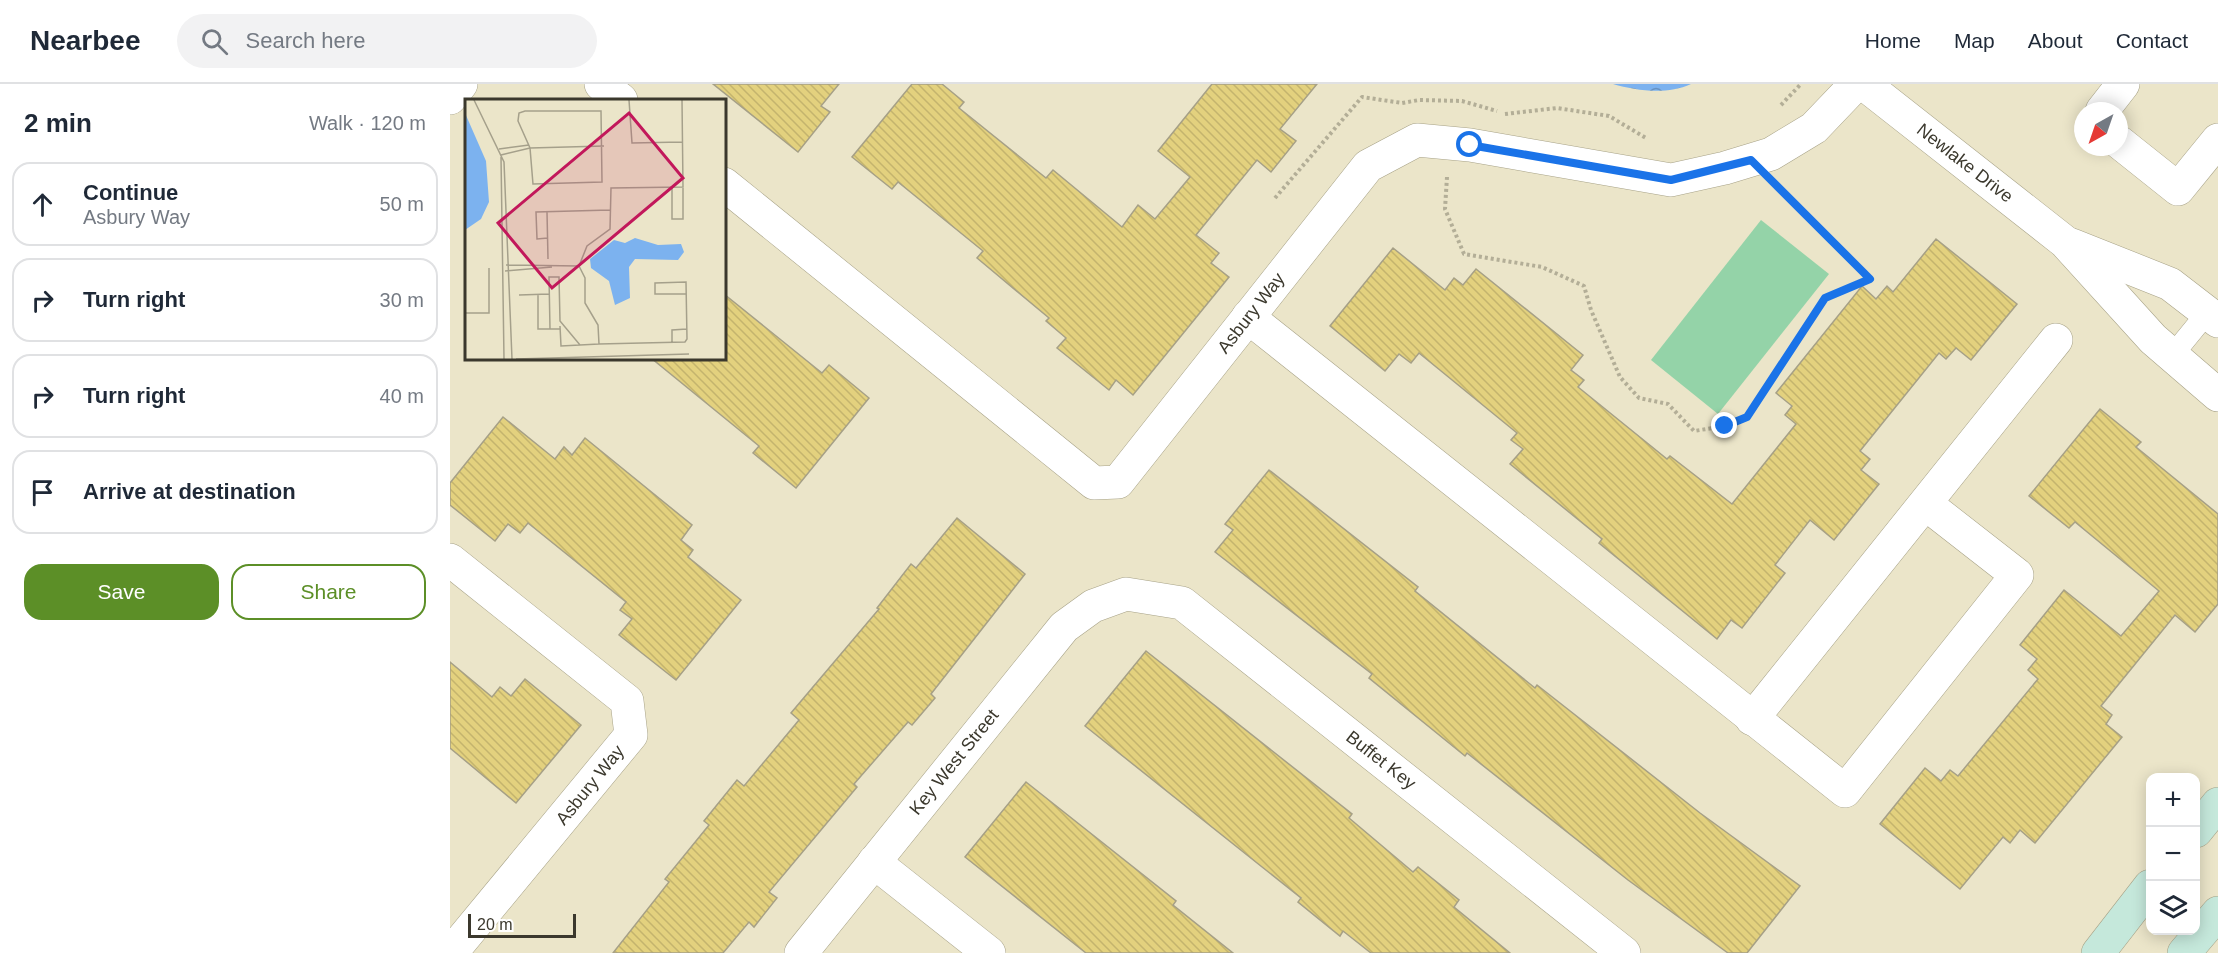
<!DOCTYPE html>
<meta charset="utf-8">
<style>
:root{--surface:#fff;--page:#f2f2f3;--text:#1f2937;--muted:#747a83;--line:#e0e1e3;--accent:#5c8f27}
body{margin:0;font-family:Helvetica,sans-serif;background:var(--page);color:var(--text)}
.controls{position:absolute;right:18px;bottom:18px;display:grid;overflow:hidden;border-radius:12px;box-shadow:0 3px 15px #0003}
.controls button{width:54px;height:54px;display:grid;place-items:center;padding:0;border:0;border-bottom:2px solid var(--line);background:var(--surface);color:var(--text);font:30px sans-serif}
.compass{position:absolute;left:1624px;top:18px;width:54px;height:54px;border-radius:50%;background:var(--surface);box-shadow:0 3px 15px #0003;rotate:220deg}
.scale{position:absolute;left:18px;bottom:15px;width:108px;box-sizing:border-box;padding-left:6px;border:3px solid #3b382d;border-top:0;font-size:16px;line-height:21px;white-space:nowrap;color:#3b382d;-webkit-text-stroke:4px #fff;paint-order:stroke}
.stop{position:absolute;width:18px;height:18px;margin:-14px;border:4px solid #1a73e8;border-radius:50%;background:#fff}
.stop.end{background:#1a73e8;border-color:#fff;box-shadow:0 2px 6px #0008}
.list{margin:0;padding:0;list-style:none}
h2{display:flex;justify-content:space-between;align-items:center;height:78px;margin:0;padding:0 24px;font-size:26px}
h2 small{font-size:20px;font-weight:400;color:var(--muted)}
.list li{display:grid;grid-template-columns:39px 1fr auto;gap:18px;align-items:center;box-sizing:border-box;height:84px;margin:0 12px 12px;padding:0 12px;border:2px solid var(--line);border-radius:18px}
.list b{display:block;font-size:22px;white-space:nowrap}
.list p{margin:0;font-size:20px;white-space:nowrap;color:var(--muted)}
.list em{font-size:20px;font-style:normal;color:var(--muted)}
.actions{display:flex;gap:12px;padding:18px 24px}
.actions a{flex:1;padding:14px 0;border:2px solid var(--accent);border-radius:18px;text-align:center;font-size:21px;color:var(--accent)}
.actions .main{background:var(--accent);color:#fff}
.icon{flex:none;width:33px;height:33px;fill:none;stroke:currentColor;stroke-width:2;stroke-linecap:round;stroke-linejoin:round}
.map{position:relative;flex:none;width:1768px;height:869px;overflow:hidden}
header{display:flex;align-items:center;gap:36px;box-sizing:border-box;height:84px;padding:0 30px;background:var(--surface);border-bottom:2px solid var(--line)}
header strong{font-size:28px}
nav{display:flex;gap:33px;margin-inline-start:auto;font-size:21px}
.search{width:420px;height:54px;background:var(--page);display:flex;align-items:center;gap:15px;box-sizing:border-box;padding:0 21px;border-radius:33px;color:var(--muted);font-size:22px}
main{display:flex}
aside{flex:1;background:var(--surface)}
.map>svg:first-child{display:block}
.garden{fill:#94d3a8}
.water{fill:url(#water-waves)}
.building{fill:url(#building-back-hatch);stroke:#a6a086;stroke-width:1.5}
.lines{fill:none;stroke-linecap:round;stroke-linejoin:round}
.lane-casing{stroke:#a7a287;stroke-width:22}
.street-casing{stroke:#a7a287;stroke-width:34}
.secondary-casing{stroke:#a7a287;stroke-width:34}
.path{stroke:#b3ae97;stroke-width:4;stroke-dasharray:3 3;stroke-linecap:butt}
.lane{stroke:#fff;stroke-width:21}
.street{stroke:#fff;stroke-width:33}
.secondary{stroke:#c5e8db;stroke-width:33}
.route{stroke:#1a73e8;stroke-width:8}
.labels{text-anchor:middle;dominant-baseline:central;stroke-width:4.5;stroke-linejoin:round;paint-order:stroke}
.street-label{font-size:18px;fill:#3b382d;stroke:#fff}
.inset-road{fill:none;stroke:#a5a08b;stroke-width:1.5}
.view{fill:#c2185b;fill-opacity:0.15;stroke:#c2185b;stroke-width:3}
.inset-edge{fill:none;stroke:#3b382d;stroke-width:3}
</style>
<header>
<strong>Nearbee</strong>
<div class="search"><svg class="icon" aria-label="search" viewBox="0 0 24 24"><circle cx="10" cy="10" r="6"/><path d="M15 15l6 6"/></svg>Search here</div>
<nav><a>Home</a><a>Map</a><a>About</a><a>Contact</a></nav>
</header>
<main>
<aside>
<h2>2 min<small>Walk · 120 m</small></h2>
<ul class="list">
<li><svg class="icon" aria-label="ahead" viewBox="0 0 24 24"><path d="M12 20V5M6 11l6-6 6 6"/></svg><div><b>Continue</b><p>Asbury Way</p></div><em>50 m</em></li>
<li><svg class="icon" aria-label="right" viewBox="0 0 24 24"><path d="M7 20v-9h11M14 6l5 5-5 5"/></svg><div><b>Turn right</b></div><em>30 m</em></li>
<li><svg class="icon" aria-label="right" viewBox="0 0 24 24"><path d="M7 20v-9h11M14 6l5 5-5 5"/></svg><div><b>Turn right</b></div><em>40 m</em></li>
<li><svg class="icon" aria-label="arrive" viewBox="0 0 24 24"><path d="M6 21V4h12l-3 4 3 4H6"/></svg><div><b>Arrive at destination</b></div></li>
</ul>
<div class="actions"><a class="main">Save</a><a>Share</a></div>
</aside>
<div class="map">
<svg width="1768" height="869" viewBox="0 0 1768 869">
<defs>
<pattern id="water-waves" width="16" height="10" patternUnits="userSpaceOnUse" patternTransform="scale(1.5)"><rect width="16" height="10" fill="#7cb2ef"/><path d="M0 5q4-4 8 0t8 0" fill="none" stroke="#6792c2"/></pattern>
<pattern id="building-back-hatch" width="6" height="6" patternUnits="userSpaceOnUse" patternTransform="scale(1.5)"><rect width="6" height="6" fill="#e3d17e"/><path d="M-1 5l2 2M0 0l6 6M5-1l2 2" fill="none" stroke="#c4b46d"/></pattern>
</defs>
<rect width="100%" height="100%" fill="#ebe5c9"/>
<path class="garden" d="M 1311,136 L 1379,190 L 1268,330 L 1201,276 Z"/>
<path class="water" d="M 1163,0 L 1241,0 C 1217,11 1187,7 1163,0 Z"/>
<g class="building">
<path d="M 263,0 L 389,0 L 371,22 L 380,28 L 348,68 Z"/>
<path d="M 462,0 L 492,0 L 514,18 L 509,24 L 596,94 L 603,86 L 672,143 L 688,121 L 705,135 L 740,93 L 708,67 L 762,0 L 867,0 L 830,45 L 846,57 L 821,88 L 807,76 L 746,151 L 769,169 L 761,179 L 779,193 L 683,311 L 666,296 L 659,306 L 607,264 L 616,254 L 596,237 L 599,234 L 527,174 L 533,167 L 448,98 L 442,105 L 402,73 Z"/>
<path d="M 1486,155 L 1567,220 L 1521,276 L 1506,264 L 1496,275 L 1489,269 L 1410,367 L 1420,375 L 1411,386 L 1429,400 L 1384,456 L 1360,436 L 1325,481 L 1335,489 L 1292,544 L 1281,536 L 1267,555 L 1149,459 L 1152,455 L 1060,380 L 1073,365 L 1061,356 L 1067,349 L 969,269 L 961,279 L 949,270 L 935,287 L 880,242 L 943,164 L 995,206 L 1004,194 L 1013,201 L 1026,185 L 1133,271 L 1121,286 L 1134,296 L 1128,303 L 1217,375 L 1220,372 L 1282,420 L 1346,340 L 1335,331 L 1342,322 L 1326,309 L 1412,202 L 1426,215 L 1437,202 L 1443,208 Z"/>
<path d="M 274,210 L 372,289 L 379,281 L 419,314 L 346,404 L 303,369 L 309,362 L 201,274 L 274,274 Z"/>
<path d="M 1650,325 L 1691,358 L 1686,363 L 1768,430 L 1768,520 L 1745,548 L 1725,531 L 1651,622 L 1662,631 L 1656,640 L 1672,653 L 1585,759 L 1570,746 L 1560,759 L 1553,753 L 1510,805 L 1430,740 L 1475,684 L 1491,697 L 1500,686 L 1508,692 L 1588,595 L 1578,586 L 1587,575 L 1570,561 L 1614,506 L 1671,552 L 1709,507 L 1625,438 L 1619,444 L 1579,412 Z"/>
<path d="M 53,333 L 105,375 L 114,363 L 122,371 L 135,354 L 242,441 L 231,456 L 243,466 L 238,473 L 291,516 L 226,596 L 169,551 L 182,535 L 170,526 L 176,518 L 78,439 L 70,449 L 58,440 L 45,457 L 0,421 L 0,399 Z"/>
<path d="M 819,386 L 968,503 L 965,507 L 1085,604 L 1087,601 L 1250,729 L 1350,802 L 1297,869 L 1278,869 L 1178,796 L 1017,669 L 1015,672 L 919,594 L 922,590 L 765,468 L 783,446 L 775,440 Z"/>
<path d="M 507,434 L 575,490 L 481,610 L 485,614 L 462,641 L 458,638 L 404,700 L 407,703 L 319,808 L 327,814 L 304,843 L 299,838 L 273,869 L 163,869 L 219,798 L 215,795 L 259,741 L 254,737 L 287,696 L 294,702 L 349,636 L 341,629 L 429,525 L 427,524 L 461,480 L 466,484 Z"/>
<path d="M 696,567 L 902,730 L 899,734 L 963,788 L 968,783 L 1009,816 L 1004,823 L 1060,869 L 921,869 L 893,847 L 890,852 L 848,818 L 851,814 L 635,642 Z"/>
<path d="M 0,578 L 42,613 L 50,603 L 61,612 L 75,595 L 131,641 L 66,719 L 0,664 Z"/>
<path d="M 576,698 L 726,817 L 723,821 L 783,869 L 636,869 L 515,773 Z"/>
</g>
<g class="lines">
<g class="lane-casing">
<path id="lane" d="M 1721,273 L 1757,229"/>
</g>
<g class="street-casing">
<g id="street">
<path d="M 151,0 L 171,16"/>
<path d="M 1414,0 L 1615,158 L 1703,255 L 1768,311"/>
<path d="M 0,14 L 11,0"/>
<path d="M 1652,27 L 1673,0"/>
<path d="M 1669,58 L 1728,105 L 1768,56"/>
<path d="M 274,100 L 644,399 L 668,398 L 918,82 L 967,56 L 1020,61 L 1221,96 L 1275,84 L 1321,70 L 1364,44 L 1406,0"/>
<path d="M 1622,161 L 1720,200 L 1768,237"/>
<path d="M 798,233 L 1395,707 L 1567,491 L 1476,420"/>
<path d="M 0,476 L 177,617 L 181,651 L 1,869"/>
<path d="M 1302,635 L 1606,256"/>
<path d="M 424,778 L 539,869"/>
<path d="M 351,869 L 614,543 L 643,522 L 676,510 L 732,519 L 1174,869"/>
</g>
</g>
<g class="secondary-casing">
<g id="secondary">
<path d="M 1746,747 L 1768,720"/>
<path d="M 1648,869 L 1700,802"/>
<path d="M 1734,869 L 1768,829"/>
</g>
</g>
<g class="path">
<path d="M 1331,21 L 1351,0"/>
<path d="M 1055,30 L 1107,24 L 1159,32 L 1196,54"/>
<path d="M 997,93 L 995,125 L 1014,170 L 1092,183 L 1134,202 L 1141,226 L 1170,293 L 1189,314 L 1218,320 L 1244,347 L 1275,342 L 1297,334 L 1375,214 L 1420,195 L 1329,104"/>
<path d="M 825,114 L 912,13 L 952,19 L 969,16 L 1012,17 L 1047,27"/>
</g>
<use href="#lane" class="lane"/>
<use href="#street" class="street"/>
<use href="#secondary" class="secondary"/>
</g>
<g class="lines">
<path class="route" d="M 1020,61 L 1221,96 L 1301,76 L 1420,195 L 1375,214 L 1297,333 L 1275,342"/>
</g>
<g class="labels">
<g class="street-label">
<text transform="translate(1515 79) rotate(38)">Newlake Drive</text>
<text transform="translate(801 229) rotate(-52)">Asbury Way</text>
<text transform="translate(931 676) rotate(38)">Buffet Key</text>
<text transform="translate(504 678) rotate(-51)">Key West Street</text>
<text transform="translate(140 701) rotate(-51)">Asbury Way</text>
</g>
</g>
<g transform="translate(15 15)">
<rect width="261" height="261" fill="#ebe5c9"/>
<path d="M 0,14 L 21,62 L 24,103 L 16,120 L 0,131 ZM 170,139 L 193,146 L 216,145 L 219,153 L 213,161 L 170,160 L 164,168 L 165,199 L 150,206 L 144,182 L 126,169 L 125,160 L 149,141 L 160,144 Z" fill="#7cb2ef"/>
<path class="inset-road" d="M 9,1 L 39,63 L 47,260M 164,1 L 167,44 L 217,43M 60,12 L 136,12 L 137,83 L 68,85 L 65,49 L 53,22 L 54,14 ZM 34,50 L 64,46M 36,56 L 65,49 L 139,47M 36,58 L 39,260M 207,88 L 207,120 L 218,120 L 218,88M 82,113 L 83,160M 83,139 L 72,140 L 71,113 L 145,111M 41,166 L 114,167M 114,167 L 120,179 L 120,204 L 133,226 L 134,245 L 220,243 L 222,240 L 221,183 L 190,184 L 190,195 L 221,195M 114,167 L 122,147 L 145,130 L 146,89 L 218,88 L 217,1M 40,172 L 87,168M 54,196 L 84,195M 73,196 L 73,230 L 95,230M 0,214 L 24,214 L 24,169M 95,227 L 96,247 L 115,246M 85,230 L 84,178 L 94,178 L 95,222 L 115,246 L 134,245M 207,243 L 207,231 L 222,230M 51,260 L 224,255"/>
<path class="view" d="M 164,14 L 218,79 L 87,189 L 33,124 Z"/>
<rect width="261" height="261" class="inset-edge"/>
</g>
</svg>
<div class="controls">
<button>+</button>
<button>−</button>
<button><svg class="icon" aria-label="layers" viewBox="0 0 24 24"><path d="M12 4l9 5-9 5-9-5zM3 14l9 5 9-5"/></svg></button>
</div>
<svg class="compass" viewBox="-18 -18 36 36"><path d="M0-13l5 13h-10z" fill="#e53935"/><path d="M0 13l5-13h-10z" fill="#747a83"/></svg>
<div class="scale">20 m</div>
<div class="stop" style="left:1020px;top:61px"></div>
<div class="stop end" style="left:1275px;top:342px"></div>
</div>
</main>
